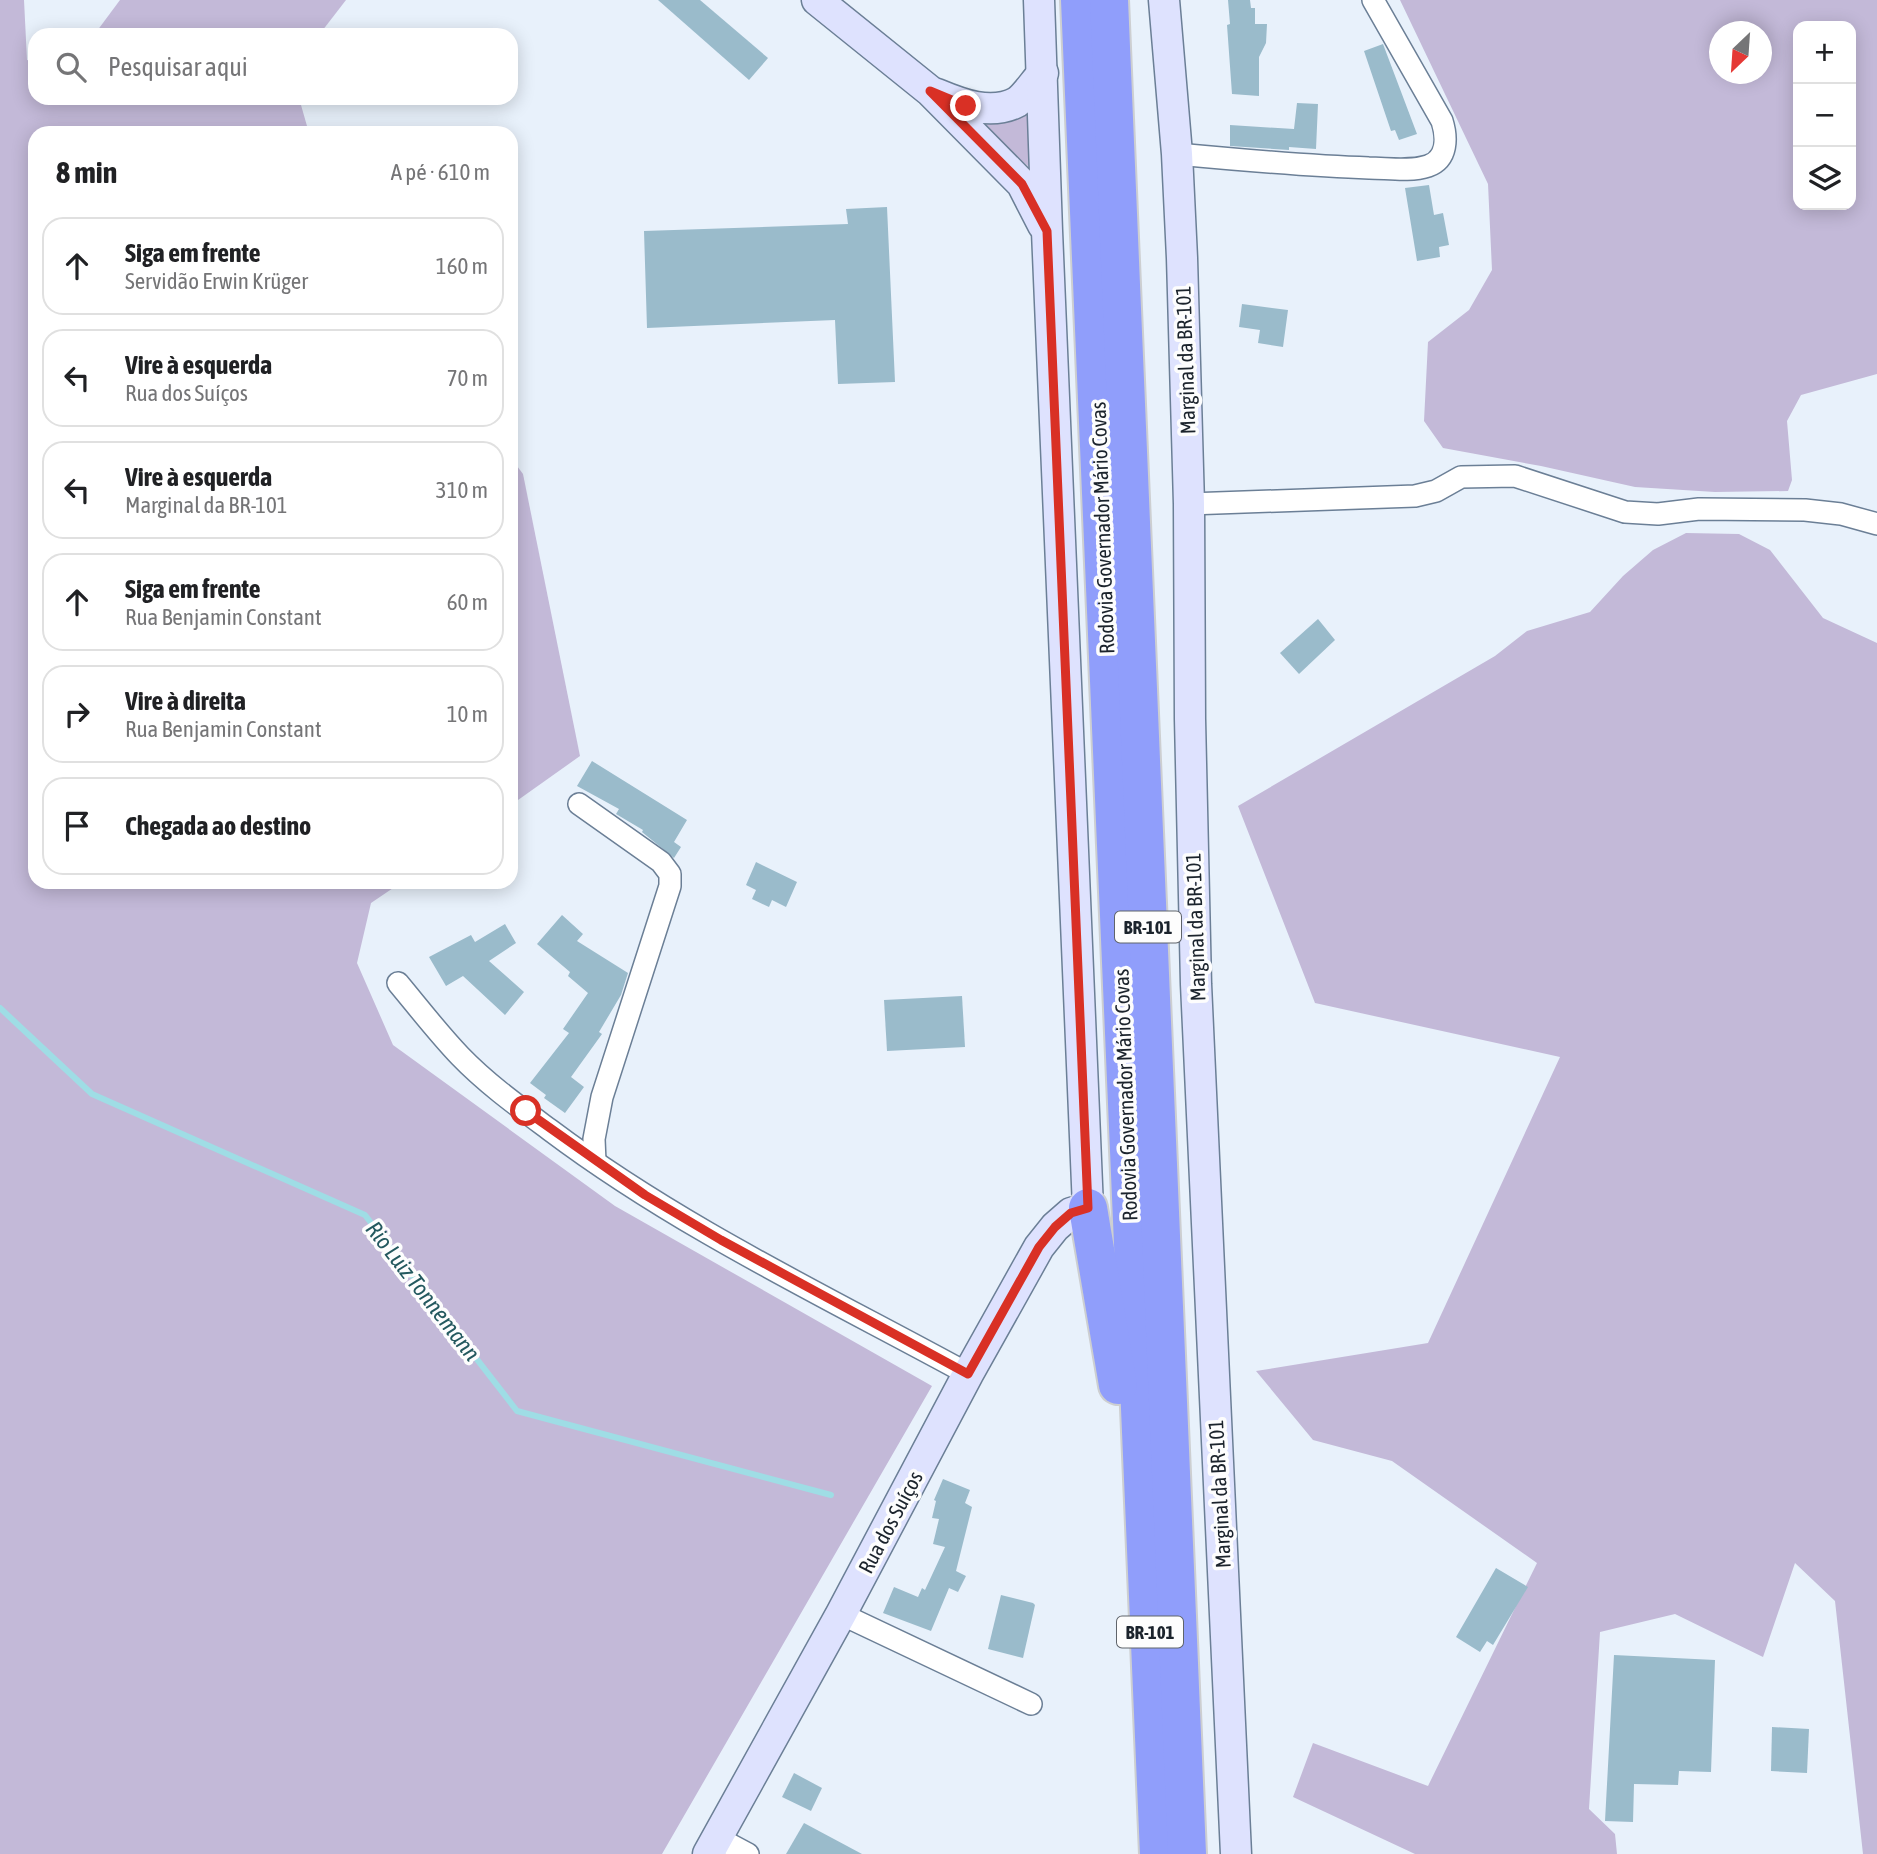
<!DOCTYPE html>
<html lang="pt">
<meta charset="utf-8">
<style>
:root{--surface:#fff;--page:#f6f6f6;--text:#202124;--muted:#757577;--line:#e0e0e0}
body{margin:0;font-family:"Asap Condensed",sans-serif;background:var(--page);color:var(--text)}
.controls{position:absolute;right:21px;top:21px;display:grid;overflow:hidden;border-radius:14px;box-shadow:0 4px 18px #0003}
.controls button{width:63px;height:63px;display:grid;place-items:center;padding:0;border:0;border-bottom:2px solid var(--line);background:var(--surface);color:var(--text);font:35px sans-serif}
.compass{position:absolute;left:1709px;top:21px;width:63px;height:63px;border-radius:50%;background:var(--surface);box-shadow:0 4px 18px #0003;rotate:205deg}
.stop{position:absolute;width:21px;height:21px;margin:-16px;border:5px solid #d93025;border-radius:50%;background:#fff}
.stop.end{background:#d93025;border-color:#fff;box-shadow:0 2px 7px #0008}
.list{margin:0;padding:0;list-style:none}
h2{display:flex;justify-content:space-between;align-items:center;height:91px;margin:0;padding:0 28px;font-size:30px}
h2 small{font-size:23px;font-weight:400;color:var(--muted)}
.list li{display:grid;grid-template-columns:46px 1fr auto;gap:21px;align-items:center;box-sizing:border-box;height:98px;margin:0 14px 14px;padding:0 14px;border:2px solid var(--line);border-radius:21px}
.list b{display:block;font-size:26px;white-space:nowrap}
.list p{margin:0;font-size:23px;white-space:nowrap;color:var(--muted)}
.list em{font-size:23px;font-style:normal;color:var(--muted)}
.icon{flex:none;width:38px;height:38px;fill:none;stroke:currentColor;stroke-width:2;stroke-linecap:round;stroke-linejoin:round}
.map{position:relative;flex:none;width:1877px;height:1854px;overflow:hidden}
.search{position:absolute;background:var(--surface);box-shadow:0 4px 18px #0003;left:28px;top:28px;width:490px;height:77px;display:flex;align-items:center;gap:18px;box-sizing:border-box;padding:0 24px;border-radius:21px;color:var(--muted);font-size:26px}
.panel{position:absolute;background:var(--surface);box-shadow:0 4px 18px #0003;left:28px;top:126px;width:490px;height:763px;border-radius:21px}
.map>svg:first-child{display:block}
.green{fill:#c3b9d8;fill-rule:evenodd}
.lines{fill:none;stroke-linecap:round;stroke-linejoin:round}
.stream{stroke:#9fdde5;stroke-width:6}
.building{fill:#9abbcb}
.street-casing{stroke:#6b7f96;stroke-width:24}
.secondary-casing{stroke:#6b7f96;stroke-width:33}
.highway-casing{stroke:#cdcfd1;stroke-width:42}
.street{stroke:#fff;stroke-width:21}
.secondary{stroke:#dee2fe;stroke-width:30}
.highway{stroke:#909efb;stroke-width:38}
.route{stroke:#d93025;stroke-width:9}
.labels{text-anchor:middle;dominant-baseline:central;stroke-width:7;stroke-linejoin:round;paint-order:stroke}
.shield{fill:#fdfdfd;stroke:#5f646b;stroke-width:2}
.shield-label{font-size:19px;font-weight:bold;fill:#1b232c}
.street-label{font-size:21px;fill:#1b232c;stroke:#fdfdfd}
.water-label{font-size:23px;font-style:italic;fill:#24595f;stroke:#fdfdfd}
</style>
<div class="map">
<svg width="1877" height="1854" viewBox="0 0 1877 1854">
<rect width="100%" height="100%" fill="#e8f1fb"/>
<g class="green">
<path d="M 0,0 L 24,0 L 27,60 L 35,62 L 35,98 L 299,98 L 309,133 L 35,133 L 35,882 L 402,882 L 371,903 L 357,963 L 393,1045 L 615,1206 L 932,1386 L 662,1854 L 0,1854 Z"/>
<path d="M 120,0 L 346,0 L 319,35 L 94,35 Z"/>
<path d="M 1400,0 L 1877,0 L 1877,374 L 1801,395 L 1787,421 L 1792,480 L 1788,491 L 1715,492 L 1635,487 L 1541,466 L 1443,448 L 1424,421 L 1428,342 L 1469,310 L 1492,270 L 1488,184 ZM 1851,26 L 1851,205 L 1798,205 L 1798,26 ZM 1720,32 L 1762,32 L 1762,74 L 1720,74 Z"/>
<path d="M 1029,109 L 1039,175 L 962,113 Z"/>
<path d="M 511,458 L 523,474 L 580,756 L 511,805 Z"/>
<path d="M 1686,533 L 1739,534 L 1770,550 L 1823,618 L 1877,643 L 1877,1854 L 1863,1854 L 1835,1601 L 1795,1563 L 1763,1657 L 1675,1614 L 1600,1632 L 1589,1809 L 1615,1834 L 1617,1854 L 1415,1854 L 1293,1797 L 1313,1743 L 1428,1786 L 1537,1563 L 1392,1461 L 1313,1440 L 1256,1371 L 1428,1343 L 1560,1057 L 1315,1003 L 1238,806 L 1495,656 L 1527,631 L 1590,612 L 1623,576 L 1653,550 Z"/>
</g>
<g class="lines">
<path class="stream" d="M 0,1008 L 92,1094 L 365,1215 L 517,1411 L 831,1495"/>
</g>
<g class="building">
<path d="M 658,0 L 700,0 L 768,58 L 749,80 Z"/>
<path d="M 1228,0 L 1250,0 L 1251,8 L 1255,8 L 1255,24 L 1267,24 L 1266,43 L 1259,57 L 1259,96 L 1232,94 L 1227,25 L 1230,24 Z"/>
<path d="M 1383,44 L 1417,134 L 1399,140 L 1395,130 L 1391,131 L 1364,51 Z"/>
<path d="M 1297,103 L 1318,104 L 1316,149 L 1289,147 L 1289,150 L 1230,146 L 1230,125 L 1294,129 Z"/>
<path d="M 1429,185 L 1434,215 L 1443,213 L 1449,245 L 1439,247 L 1440,257 L 1417,261 L 1405,188 Z"/>
<path d="M 887,207 L 895,382 L 838,384 L 835,320 L 647,328 L 644,231 L 848,224 L 846,209 Z"/>
<path d="M 1242,304 L 1288,310 L 1283,347 L 1258,343 L 1260,330 L 1239,327 Z"/>
<path d="M 1318,619 L 1335,640 L 1299,674 L 1280,653 Z"/>
<path d="M 592,761 L 687,820 L 674,842 L 681,847 L 674,858 L 642,832 L 643,830 L 616,814 L 619,809 L 577,786 Z"/>
<path d="M 756,862 L 797,882 L 786,907 L 772,900 L 769,907 L 752,899 L 756,890 L 746,885 Z"/>
<path d="M 562,915 L 583,934 L 577,941 L 628,973 L 621,995 L 599,1032 L 602,1034 L 571,1077 L 584,1087 L 565,1113 L 544,1098 L 546,1095 L 530,1083 L 569,1033 L 563,1029 L 588,993 L 568,976 L 570,972 L 537,944 Z"/>
<path d="M 505,924 L 516,943 L 489,961 L 524,992 L 505,1015 L 463,976 L 446,986 L 429,957 L 471,935 L 475,942 Z"/>
<path d="M 962,996 L 965,1047 L 887,1051 L 884,1000 Z"/>
<path d="M 943,1479 L 970,1490 L 965,1503 L 972,1507 L 956,1571 L 966,1576 L 958,1592 L 949,1588 L 931,1631 L 883,1613 L 894,1587 L 918,1597 L 922,1588 L 925,1590 L 945,1547 L 933,1544 L 939,1519 L 932,1518 L 936,1501 L 934,1500 Z"/>
<path d="M 1496,1568 L 1528,1587 L 1493,1645 L 1487,1641 L 1480,1652 L 1456,1637 Z"/>
<path d="M 1001,1595 L 1033,1603 L 1035,1605 L 1023,1658 L 988,1649 Z"/>
<path d="M 1614,1655 L 1715,1660 L 1711,1772 L 1679,1771 L 1678,1785 L 1634,1784 L 1633,1822 L 1605,1821 Z"/>
<path d="M 1772,1727 L 1809,1729 L 1807,1773 L 1771,1771 Z"/>
<path d="M 794,1773 L 822,1788 L 811,1811 L 782,1797 Z"/>
<path d="M 804,1823 L 862,1854 L 786,1854 Z"/>
</g>
<g class="lines">
<g class="street-casing">
<g id="street">
<path d="M 1177,154 C 1241,160 1305,166 1369,168 C 1387,168 1410,172 1428,166 C 1448,159 1447,137 1442,121 L 1373,0"/>
<path d="M 1189,504 L 1415,496 L 1436,491 L 1461,477 L 1515,476 L 1625,512 L 1658,514 L 1699,509 L 1805,510 L 1841,514 L 1877,524"/>
<path d="M 579,804 L 661,862 L 670,874 L 670,886 L 602,1097 L 594,1139 L 595,1162"/>
<path d="M 398,983 C 418,1007 438,1033 460,1056 C 487,1084 519,1107 550,1130 C 679,1227 827,1297 968,1374"/>
<path d="M 841,1614 L 1031,1704"/>
<path d="M 718,1838 L 748,1854"/>
</g>
</g>
<g class="secondary-casing">
<g id="secondary">
<path d="M 817,0 L 930,91 L 1022,184 L 1043,225"/>
<path d="M 1164,0 L 1177,154 L 1182,258 L 1189,504 L 1190,719 L 1196,984 L 1236,1854"/>
<path d="M 937,94 C 961,104 991,116 1017,102 C 1026,96 1035,81 1043,73"/>
<path d="M 708,1854 L 841,1614 L 968,1374 L 1039,1247 L 1055,1227 L 1071,1213 L 1088,1208 L 1047,231 L 1039,0"/>
</g>
</g>
<g class="highway-casing">
<g id="highway">
<path d="M 1080,0 L 1159,1854"/>
<path d="M 1109,0 L 1187,1854"/>
<path d="M 1088,1208 L 1118,1385"/>
</g>
</g>
<use href="#street" class="street"/>
<use href="#secondary" class="secondary"/>
<use href="#highway" class="highway"/>
</g>
<g class="lines">
<path class="route" d="M 526,1111 L 645,1195 L 721,1240 L 968,1374 L 1039,1247 L 1055,1227 L 1071,1213 L 1088,1208 L 1047,231 L 1022,184 L 930,91 L 966,106"/>
</g>
<g class="labels">
<g class="shield">
<rect x="1115" y="911.5" width="66" height="31" rx="5"/>
<rect x="1117" y="1616.5" width="66" height="31" rx="5"/>
</g>
<g class="shield-label">
<text x="1148" y="927">BR-101</text>
<text x="1150" y="1632">BR-101</text>
</g>
<g class="street-label">
<text transform="translate(1185 360) rotate(-92)">Marginal da BR-101</text>
<text transform="translate(1102 528) rotate(-92)">Rodovia Governador Mário Covas</text>
<text transform="translate(1195 927) rotate(-92)">Marginal da BR-101</text>
<text transform="translate(1125 1095) rotate(-92)">Rodovia Governador Mário Covas</text>
<text transform="translate(1219 1494) rotate(-93)">Marginal da BR-101</text>
<text transform="translate(890 1522) rotate(-62)">Rua dos Suíços</text>
</g>
<g class="water-label">
<text transform="translate(423 1291) rotate(52)">Rio Luiz Tonnemann</text>
</g>
</g>
</svg>
<div class="controls">
<button>+</button>
<button>−</button>
<button><svg class="icon" aria-label="layers" viewBox="0 0 24 24"><path d="M12 4l9 5-9 5-9-5zM3 14l9 5 9-5"/></svg></button>
</div>
<svg class="compass" viewBox="-18 -18 36 36"><path d="M0-13l5 13h-10z" fill="#e53935"/><path d="M0 13l5-13h-10z" fill="#757577"/></svg>
<div class="stop" style="left:526px;top:1111px"></div>
<div class="stop end" style="left:966px;top:106px"></div>
<div class="search"><svg class="icon" aria-label="search" viewBox="0 0 24 24"><circle cx="10" cy="10" r="6"/><path d="M15 15l6 6"/></svg>Pesquisar aqui</div>
<section class="panel">
<h2>8 min<small>A pé · 610 m</small></h2>
<ul class="list">
<li><svg class="icon" aria-label="ahead" viewBox="0 0 24 24"><path d="M12 20V5M6 11l6-6 6 6"/></svg><div><b>Siga em frente</b><p>Servidão Erwin Krüger</p></div><em>160 m</em></li>
<li><svg class="icon" aria-label="left" viewBox="0 0 24 24"><path d="M17 20v-9H6M10 6l-5 5 5 5"/></svg><div><b>Vire à esquerda</b><p>Rua dos Suíços</p></div><em>70 m</em></li>
<li><svg class="icon" aria-label="left" viewBox="0 0 24 24"><path d="M17 20v-9H6M10 6l-5 5 5 5"/></svg><div><b>Vire à esquerda</b><p>Marginal da BR-101</p></div><em>310 m</em></li>
<li><svg class="icon" aria-label="ahead" viewBox="0 0 24 24"><path d="M12 20V5M6 11l6-6 6 6"/></svg><div><b>Siga em frente</b><p>Rua Benjamin Constant</p></div><em>60 m</em></li>
<li><svg class="icon" aria-label="right" viewBox="0 0 24 24"><path d="M7 20v-9h11M14 6l5 5-5 5"/></svg><div><b>Vire à direita</b><p>Rua Benjamin Constant</p></div><em>10 m</em></li>
<li><svg class="icon" aria-label="arrive" viewBox="0 0 24 24"><path d="M6 21V4h12l-3 4 3 4H6"/></svg><div><b>Chegada ao destino</b></div></li>
</ul>
</section>
</div>
